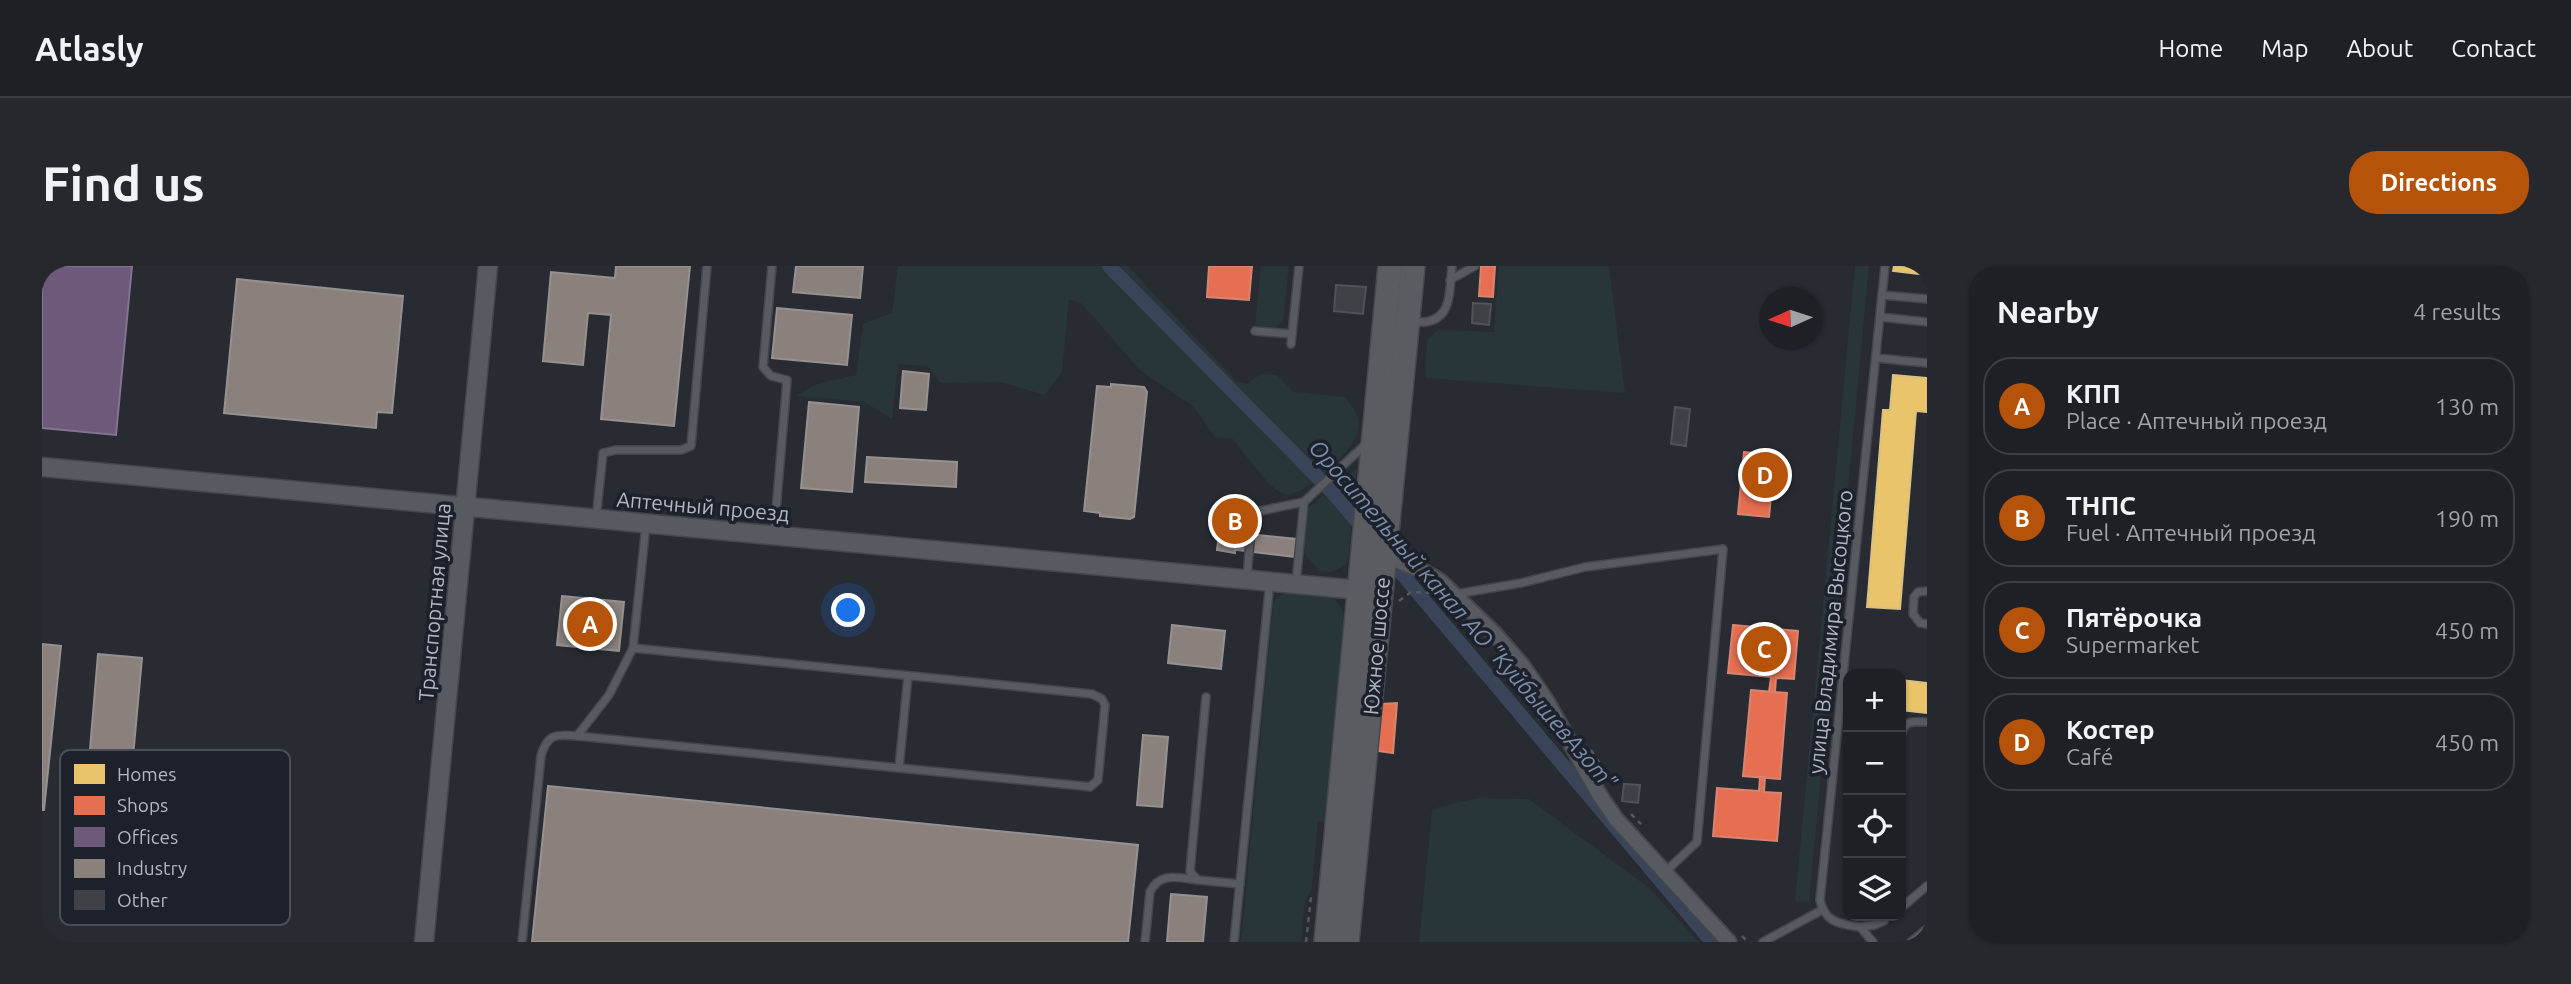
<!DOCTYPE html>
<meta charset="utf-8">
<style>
:root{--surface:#1e2026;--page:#26282e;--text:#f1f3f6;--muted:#a1a3a7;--line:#3c3e43;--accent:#b45309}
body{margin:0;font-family:Ubuntu,sans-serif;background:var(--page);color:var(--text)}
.controls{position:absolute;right:21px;bottom:21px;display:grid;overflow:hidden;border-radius:14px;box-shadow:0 2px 5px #0004}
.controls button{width:63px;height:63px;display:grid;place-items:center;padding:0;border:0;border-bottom:2px solid var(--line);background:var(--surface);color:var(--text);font:35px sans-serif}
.compass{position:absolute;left:1717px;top:21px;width:63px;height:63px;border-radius:50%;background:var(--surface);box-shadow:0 2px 5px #0004;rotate:267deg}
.you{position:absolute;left:807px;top:345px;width:24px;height:24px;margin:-18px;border:5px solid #fff;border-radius:50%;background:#1a73e8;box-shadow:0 0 0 10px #1a73e833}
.badge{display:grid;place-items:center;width:46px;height:46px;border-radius:50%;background:var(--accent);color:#fff;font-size:23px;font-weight:700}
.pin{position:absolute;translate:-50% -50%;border:4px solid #fff;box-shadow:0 2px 7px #0006}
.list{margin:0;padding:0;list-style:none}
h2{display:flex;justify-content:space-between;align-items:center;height:91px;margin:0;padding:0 28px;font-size:30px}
h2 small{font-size:23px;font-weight:400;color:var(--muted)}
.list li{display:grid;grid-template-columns:46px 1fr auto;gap:21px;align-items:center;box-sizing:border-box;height:98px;margin:0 14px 14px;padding:0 14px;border:2px solid var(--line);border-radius:28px}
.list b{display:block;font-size:26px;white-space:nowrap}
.list p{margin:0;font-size:23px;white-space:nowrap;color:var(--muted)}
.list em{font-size:23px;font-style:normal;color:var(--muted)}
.icon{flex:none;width:38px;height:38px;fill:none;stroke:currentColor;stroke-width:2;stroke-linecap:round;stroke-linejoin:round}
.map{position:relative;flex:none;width:1885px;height:676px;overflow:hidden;border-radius:28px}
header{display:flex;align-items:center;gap:42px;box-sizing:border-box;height:98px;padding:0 35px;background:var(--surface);border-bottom:2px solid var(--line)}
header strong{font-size:33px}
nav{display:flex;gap:38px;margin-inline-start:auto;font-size:24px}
.intro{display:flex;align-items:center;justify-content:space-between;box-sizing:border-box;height:168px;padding:0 42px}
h1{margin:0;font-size:49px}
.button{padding:18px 32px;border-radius:28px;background:var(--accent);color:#fff;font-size:24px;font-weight:700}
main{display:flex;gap:42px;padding:0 42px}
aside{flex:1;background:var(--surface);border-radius:28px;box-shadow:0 2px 5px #0004}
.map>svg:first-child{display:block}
.green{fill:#283639}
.homes{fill:#e9c46a;stroke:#d8c085;stroke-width:2}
.shops{fill:#e76f51;stroke:#d78573;stroke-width:2}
.offices{fill:#6d597a;stroke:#827590;stroke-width:2}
.industry{fill:#8a817c;stroke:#969191;stroke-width:2}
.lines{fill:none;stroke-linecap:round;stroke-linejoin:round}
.canal{stroke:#394459;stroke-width:14}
.building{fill:#3f4147;stroke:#4f5359;stroke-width:2}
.service-casing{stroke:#44464b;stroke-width:10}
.minor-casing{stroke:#44464b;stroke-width:18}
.tertiary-casing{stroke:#44464b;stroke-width:21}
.primary-casing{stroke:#45484f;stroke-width:26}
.path{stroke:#55595e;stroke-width:2.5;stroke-dasharray:5 5;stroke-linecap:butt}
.service{stroke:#575a61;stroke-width:7}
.minor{stroke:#575a61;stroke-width:14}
.tertiary{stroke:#575a61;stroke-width:18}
.primary{stroke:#5a5c62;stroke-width:23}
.labels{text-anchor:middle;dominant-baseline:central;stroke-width:7;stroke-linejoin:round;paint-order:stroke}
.street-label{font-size:21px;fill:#b2b7c3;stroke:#1c212b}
.water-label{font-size:23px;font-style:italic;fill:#7d8da8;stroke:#1c212b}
.key{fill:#1c212b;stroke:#494e59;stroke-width:2}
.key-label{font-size:19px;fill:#b2b7c3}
</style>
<header>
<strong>Atlasly</strong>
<nav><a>Home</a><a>Map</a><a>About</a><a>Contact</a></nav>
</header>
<div class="intro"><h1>Find us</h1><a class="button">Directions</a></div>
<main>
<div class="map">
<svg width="1885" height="676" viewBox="0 0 1885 676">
<rect width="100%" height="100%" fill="#282b32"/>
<g class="green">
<path d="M 856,0 L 1086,0 L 1195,116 L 1205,118 L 1219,108 L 1235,109 L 1252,126 L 1303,131 C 1310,140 1317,148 1317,159 C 1318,180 1262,234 1242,228 C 1227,224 1201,185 1191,173 L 1173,171 L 1151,140 L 1099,105 L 1039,37 L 1027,34 L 1020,106 L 1003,129 L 959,116 L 899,117 L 885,100 L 856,98 L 850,153 L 822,136 L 754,130 L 775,118 L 814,109 L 821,58 L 850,47 Z"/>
<path d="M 1219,0 L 1247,0 L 1241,55 L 1233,62 L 1213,59 Z"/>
<path d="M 1457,0 L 1567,0 L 1583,127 L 1383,112 L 1385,74 L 1396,64 L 1452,66 Z"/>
<path d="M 1813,0 L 1827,0 L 1767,636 L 1753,635 Z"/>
<path d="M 1315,202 L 1306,295 C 1299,304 1288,308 1277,305 L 1262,287 L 1266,242 Z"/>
<path d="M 1252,323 C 1278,328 1296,324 1303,353 L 1284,556 L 1276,555 L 1270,622 L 1263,635 L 1259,676 L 1199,676 L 1231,339 L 1234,332 Z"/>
<path d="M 1435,532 L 1487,533 L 1607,622 L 1657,676 L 1377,676 L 1390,543 Z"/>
</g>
<g class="homes">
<path d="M 1852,0 L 1885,0 L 1885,9 L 1851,5 Z"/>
<path d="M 1851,109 L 1885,112 L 1885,146 L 1874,145 L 1858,343 L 1825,341 L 1841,144 L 1848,144 Z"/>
<path d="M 1859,414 L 1885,417 L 1885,447 L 1859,444 Z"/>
</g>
<g class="shops">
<path d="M 1167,0 L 1210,0 L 1207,34 L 1165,31 Z"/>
<path d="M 1439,0 L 1453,0 L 1451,31 L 1437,30 Z"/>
<path d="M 1702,186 L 1733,189 L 1727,251 L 1696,248 Z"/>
<path d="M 1691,359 L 1756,365 L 1752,413 L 1734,412 L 1733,426 L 1727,426 L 1729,411 L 1686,407 Z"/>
<path d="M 1709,424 L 1745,427 L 1738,513 L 1701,510 Z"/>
<path d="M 1355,437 L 1351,487 L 1336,485 L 1340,438 Z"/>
<path d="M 1718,511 L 1723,511 L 1722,526 L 1739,527 L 1735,575 L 1671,570 L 1675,522 L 1717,525 Z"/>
</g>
<path class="offices" d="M 0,0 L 90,0 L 74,169 L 0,162 Z"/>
<g class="industry">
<path d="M 574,0 L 648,0 L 632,160 L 559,153 L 569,49 L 546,47 L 541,99 L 501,95 L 509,6 L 573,12 Z"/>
<path d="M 754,0 L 821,0 L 818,32 L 751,26 Z"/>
<path d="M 195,13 L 361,30 L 350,147 L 335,146 L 334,162 L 182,147 Z"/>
<path d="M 735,42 L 810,49 L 805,99 L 730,92 Z"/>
<path d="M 861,105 L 887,108 L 884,144 L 858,142 Z"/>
<path d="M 1069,118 L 1102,121 L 1105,126 L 1092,251 L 1088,253 L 1058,250 L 1058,247 L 1042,245 L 1055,120 L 1069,121 Z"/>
<path d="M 767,136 L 817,141 L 810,226 L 759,222 Z"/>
<path d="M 825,191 L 915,196 L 914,221 L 823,216 Z"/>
<path d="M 1178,259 L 1196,261 L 1193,287 L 1175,284 Z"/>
<path d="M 1196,267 L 1254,273 L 1252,291 L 1194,284 Z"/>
<path d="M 520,330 L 582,336 L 577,385 L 515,379 Z"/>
<path d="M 1130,359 L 1183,365 L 1179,403 L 1126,397 Z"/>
<path d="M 0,378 L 19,380 L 2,544 L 0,544 Z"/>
<path d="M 56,388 L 100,392 L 87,535 L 44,531 Z"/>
<path d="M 1101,469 L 1126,471 L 1120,541 L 1095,539 Z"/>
<path d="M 506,520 L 1096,579 L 1086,676 L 490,676 Z"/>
<path d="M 1129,628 L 1165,631 L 1161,676 L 1125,676 Z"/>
</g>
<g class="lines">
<g class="canal">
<path d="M 1067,0 L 1291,227 L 1324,266"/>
<path d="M 1344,289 L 1670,676"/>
</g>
</g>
<g class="building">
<path d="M 1294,19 L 1324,21 L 1321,48 L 1292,45 Z"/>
<path d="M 1431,37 L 1449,38 L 1447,59 L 1430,57 Z"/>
<path d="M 1633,141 L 1648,143 L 1644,180 L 1629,178 Z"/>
<path d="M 1582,518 L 1598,519 L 1596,537 L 1580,535 Z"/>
</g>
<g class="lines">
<g class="service-casing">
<g id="service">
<path d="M 730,0 L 721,101 L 729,110 L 745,114 L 732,269"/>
<path d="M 1408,14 L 1433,0"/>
<path d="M 1840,29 L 1885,33"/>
<path d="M 1838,51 L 1885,56"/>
<path d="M 1370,56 C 1410,60 1407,31 1410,0"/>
<path d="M 1213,65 L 1250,68"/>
<path d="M 1249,78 L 1257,0"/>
<path d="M 1834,92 L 1885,97"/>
<path d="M 554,253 L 561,187 L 574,184 L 639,184 L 649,180 L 665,0"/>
<path d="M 604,259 L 591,382 L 567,429 L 535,470 L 857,502"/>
<path d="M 1205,311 L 1210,252 L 1213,246 L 1262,236 L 1327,175"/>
<path d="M 1254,317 L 1262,236"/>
<path d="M 1885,325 L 1876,326 L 1872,331 L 1871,348 L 1878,357 L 1885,358"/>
<path d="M 1414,328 L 1479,317 L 1543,301 L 1681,283 L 1655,576 L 1623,606"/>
<path d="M 591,382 L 1050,428 L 1060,433 L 1063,439 L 1056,514 L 1048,521 L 1041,520 L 857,502 L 866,410"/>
<path d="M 1164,431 L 1148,606 L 1156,614 L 1198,618"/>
<path d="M 1859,471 C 1861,454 1871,455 1885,456"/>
<path d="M 1859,642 L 1885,620"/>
<path d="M 1818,661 L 1832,659 L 1842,655 L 1843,650"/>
<path d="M 480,676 L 499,490 C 505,468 514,468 535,470"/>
<path d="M 1103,676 L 1108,626 C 1118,605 1137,612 1156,614"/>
<path d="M 1192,676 L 1228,315"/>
<path d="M 1721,676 L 1780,644"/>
<path d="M 1831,676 L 1818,661 C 1798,658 1783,657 1778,634 L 1843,0"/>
<path d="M 1869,676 L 1885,663"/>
</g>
</g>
<g class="minor-casing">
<path id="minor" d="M 1343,290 L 1379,304 L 1398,315 L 1452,367 L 1480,399 L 1504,434 L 1557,528 L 1574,553 L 1687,676"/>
</g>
<g class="tertiary-casing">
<g id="tertiary">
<path d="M 0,201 L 1317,324"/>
<path d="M 382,676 L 446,0"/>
</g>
</g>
<g class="primary-casing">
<g id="primary">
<path d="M 1284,676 L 1348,0"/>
<path d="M 1305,676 L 1371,0"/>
</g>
</g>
<g class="path">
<path d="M 1357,335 L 1369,326 L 1389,327"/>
<path d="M 1465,404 L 1477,421"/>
<path d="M 1481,427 L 1498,454"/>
<path d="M 1549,484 L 1566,510 L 1568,518"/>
<path d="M 1589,548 L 1599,558"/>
<path d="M 1700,670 L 1706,676"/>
<path d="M 1264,676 L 1269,631"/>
</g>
<use href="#service" class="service"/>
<use href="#minor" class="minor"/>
<use href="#tertiary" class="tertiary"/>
<use href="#primary" class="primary"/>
</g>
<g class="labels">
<g class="street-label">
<text transform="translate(661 240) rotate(5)">Аптечный проезд</text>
<text transform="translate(392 336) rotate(-85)">Транспортная улица</text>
<text transform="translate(1788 366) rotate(-84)">улица Владимира Высоцкого</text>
<text transform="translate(1334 380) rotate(-85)">Южное шоссе</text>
</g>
<g class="water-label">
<text transform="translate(1421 348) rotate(49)">Оросительный канал АО "КуйбышевАзот"</text>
</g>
</g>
<rect x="18" y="484" width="230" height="175" rx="10" class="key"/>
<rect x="32" y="498" width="31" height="20" fill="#e9c46a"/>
<rect x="32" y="530" width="31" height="19" fill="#e76f51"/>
<rect x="32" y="561" width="31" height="20" fill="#6d597a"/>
<rect x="32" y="593" width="31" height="19" fill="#8a817c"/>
<rect x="32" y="624" width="31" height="20" fill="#3f4147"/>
<g class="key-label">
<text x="75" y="515">Homes</text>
<text x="75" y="546">Shops</text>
<text x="75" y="578">Offices</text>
<text x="75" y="609">Industry</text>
<text x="75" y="641">Other</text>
</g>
</svg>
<div class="controls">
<button>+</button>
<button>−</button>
<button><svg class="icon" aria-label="locate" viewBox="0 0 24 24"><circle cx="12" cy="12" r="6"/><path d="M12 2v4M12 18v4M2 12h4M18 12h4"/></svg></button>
<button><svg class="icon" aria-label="layers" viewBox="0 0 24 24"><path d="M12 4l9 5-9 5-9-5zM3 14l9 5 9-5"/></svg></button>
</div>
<svg class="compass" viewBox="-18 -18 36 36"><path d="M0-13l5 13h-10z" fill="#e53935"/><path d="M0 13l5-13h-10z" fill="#a1a3a7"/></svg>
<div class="you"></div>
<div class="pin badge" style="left:548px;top:358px">A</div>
<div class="pin badge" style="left:1193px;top:255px">B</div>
<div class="pin badge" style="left:1722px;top:383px">C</div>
<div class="pin badge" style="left:1723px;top:209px">D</div>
</div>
<aside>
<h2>Nearby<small>4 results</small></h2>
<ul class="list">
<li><span class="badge">A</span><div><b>КПП</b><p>Place · Аптечный проезд</p></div><em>130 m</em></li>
<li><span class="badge">B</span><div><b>ТНПС</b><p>Fuel · Аптечный проезд</p></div><em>190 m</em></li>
<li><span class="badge">C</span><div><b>Пятёрочка</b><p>Supermarket</p></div><em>450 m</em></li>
<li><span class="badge">D</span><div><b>Костер</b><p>Café</p></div><em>450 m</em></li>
</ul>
</aside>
</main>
